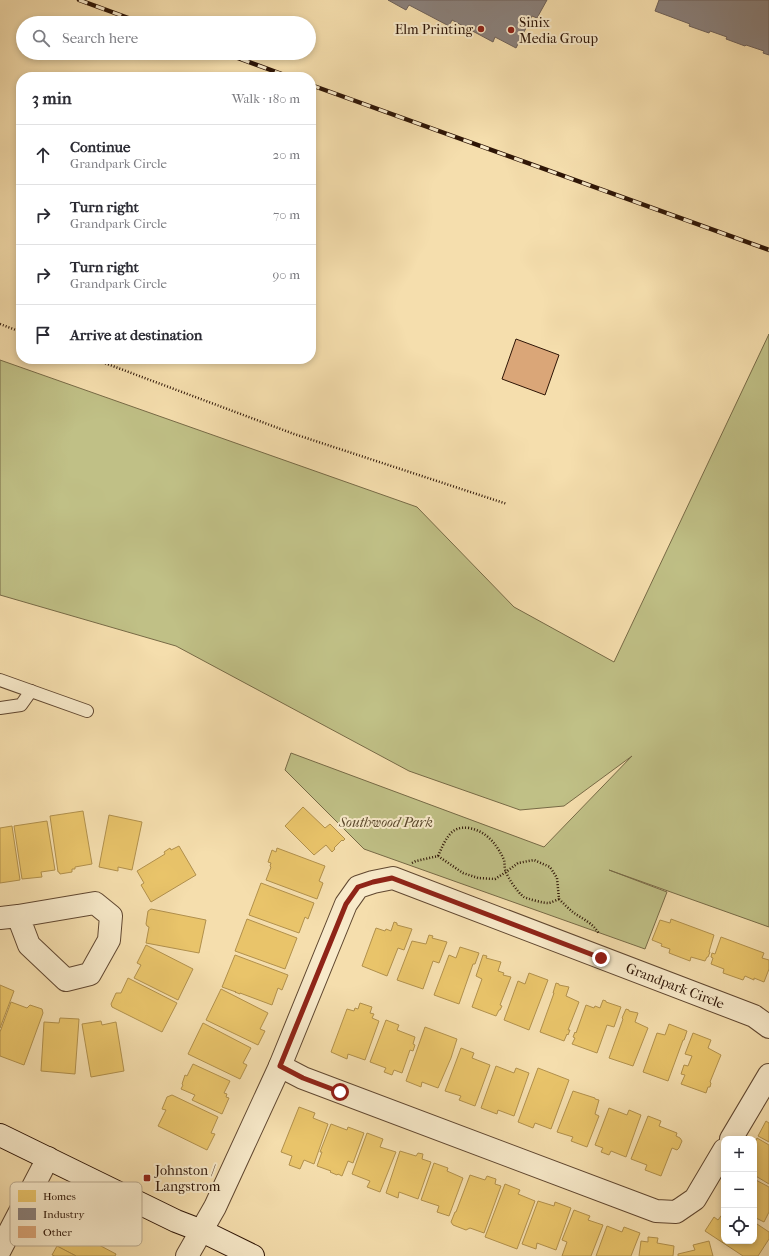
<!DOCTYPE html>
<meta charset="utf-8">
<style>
:root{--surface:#fff;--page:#f2f2f3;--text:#2b2b33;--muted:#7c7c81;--line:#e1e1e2}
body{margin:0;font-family:"IM FELL French Canon",serif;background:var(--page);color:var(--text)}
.controls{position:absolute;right:12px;bottom:12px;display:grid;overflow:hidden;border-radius:8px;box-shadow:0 2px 6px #0003}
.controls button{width:36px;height:36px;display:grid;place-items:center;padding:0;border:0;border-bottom:1px solid var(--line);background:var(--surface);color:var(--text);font:20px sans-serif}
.stop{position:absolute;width:12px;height:12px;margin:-9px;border:3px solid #8f2418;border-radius:50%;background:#fff}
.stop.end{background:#8f2418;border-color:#fff;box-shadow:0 1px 4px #0008}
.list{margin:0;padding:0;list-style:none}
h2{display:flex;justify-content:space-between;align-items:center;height:52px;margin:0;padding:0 16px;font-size:17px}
h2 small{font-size:13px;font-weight:400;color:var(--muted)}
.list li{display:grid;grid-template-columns:26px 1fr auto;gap:12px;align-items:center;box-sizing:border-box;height:60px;padding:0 16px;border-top:1px solid var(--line)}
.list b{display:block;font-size:15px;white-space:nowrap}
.list p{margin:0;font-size:13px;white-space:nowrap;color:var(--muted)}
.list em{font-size:13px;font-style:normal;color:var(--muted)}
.icon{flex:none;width:22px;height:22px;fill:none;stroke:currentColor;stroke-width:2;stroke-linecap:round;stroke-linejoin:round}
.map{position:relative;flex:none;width:769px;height:1256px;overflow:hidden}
.search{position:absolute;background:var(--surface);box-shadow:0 2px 6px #0003;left:16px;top:16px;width:300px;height:44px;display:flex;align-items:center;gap:10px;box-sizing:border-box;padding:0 14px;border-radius:22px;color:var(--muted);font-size:15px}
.panel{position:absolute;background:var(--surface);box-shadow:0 2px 6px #0003;left:16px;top:72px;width:300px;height:292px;border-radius:16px}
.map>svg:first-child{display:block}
.green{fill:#c0c086;stroke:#776a46}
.homes{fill:#e9c46a;stroke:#b1904c}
.industry{fill:#8a817c;stroke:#6e6159}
.building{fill:#daa678;stroke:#2e1506}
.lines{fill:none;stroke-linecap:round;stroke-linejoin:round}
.lane-casing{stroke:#604730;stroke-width:14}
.street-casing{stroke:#604730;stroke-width:24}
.secondary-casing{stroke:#2e1506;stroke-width:24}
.path{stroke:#2e1506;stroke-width:2.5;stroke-dasharray:1 2;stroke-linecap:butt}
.lane{stroke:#f8eaca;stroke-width:12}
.street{stroke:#f8eaca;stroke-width:22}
.secondary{stroke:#f8eaca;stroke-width:22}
.rail-casing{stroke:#2e1506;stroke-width:4.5}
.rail{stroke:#f8eaca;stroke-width:3;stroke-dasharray:9;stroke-linecap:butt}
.route{stroke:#8f2418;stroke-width:5}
.poi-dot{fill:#8f2418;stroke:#f8eaca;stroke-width:1.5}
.labels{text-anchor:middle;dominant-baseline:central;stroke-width:4;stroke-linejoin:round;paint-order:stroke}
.poi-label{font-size:14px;fill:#2e1506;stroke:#f8eaca;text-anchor:start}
.park-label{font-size:14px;font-style:italic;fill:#5a482c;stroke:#f8eaca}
.street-label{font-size:14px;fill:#2e1506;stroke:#f8eaca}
.key{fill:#f8eaca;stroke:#bbaa8f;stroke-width:1}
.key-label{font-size:11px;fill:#2e1506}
</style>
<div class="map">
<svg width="769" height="1256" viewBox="0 0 769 1256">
<rect width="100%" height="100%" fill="#f5dead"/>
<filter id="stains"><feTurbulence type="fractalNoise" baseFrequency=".005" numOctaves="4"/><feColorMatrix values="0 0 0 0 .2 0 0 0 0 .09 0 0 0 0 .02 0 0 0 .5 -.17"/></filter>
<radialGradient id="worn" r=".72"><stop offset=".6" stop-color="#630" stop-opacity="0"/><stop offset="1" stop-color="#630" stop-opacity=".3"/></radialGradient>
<path class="green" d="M 769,334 L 769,927 L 609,870 L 667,892 L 645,949 L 364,849 L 285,770 L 291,753 L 544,847 L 632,756 L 564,806 L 520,810 L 409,771 L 176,646 L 0,595 L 0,360 L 417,507 L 514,607 L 614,662 Z"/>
<g class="homes">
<path d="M 303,807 L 325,828 L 330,824 L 345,839 L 343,841 L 342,840 L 334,848 L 335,849 L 332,852 L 326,845 L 314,855 L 285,826 Z"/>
<path d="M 83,811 L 92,864 L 75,867 L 75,869 L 72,869 L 72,872 L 60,874 L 59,872 L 58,872 L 50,816 Z"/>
<path d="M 109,815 L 142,822 L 132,870 L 118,867 L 118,871 L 99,867 Z"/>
<path d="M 47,821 L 55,870 L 41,872 L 42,877 L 22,879 L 14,826 Z"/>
<path d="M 12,826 L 20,880 L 0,883 L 0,828 Z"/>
<path d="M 179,846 L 196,875 L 151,902 L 141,885 L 144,883 L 137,871 L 165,854 L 164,852 L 170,848 L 171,850 Z"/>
<path d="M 277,848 L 325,866 L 319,881 L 323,883 L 317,899 L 266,880 L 271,867 L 270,866 L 271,863 L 268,862 L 272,850 L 276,852 Z"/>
<path d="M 261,883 L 314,903 L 308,919 L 305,917 L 299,933 L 249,915 Z"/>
<path d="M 151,909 L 206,920 L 199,953 L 146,943 L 149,927 L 147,926 L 146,924 L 148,911 Z"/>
<path d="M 247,919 L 297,938 L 285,969 L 235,951 Z"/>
<path d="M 671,919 L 714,935 L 709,952 L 710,952 L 708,957 L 707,957 L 705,961 L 691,957 L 690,961 L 669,953 L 670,949 L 661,946 L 662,944 L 652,940 L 660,920 L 670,923 Z"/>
<path d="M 394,922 L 397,923 L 397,925 L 412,929 L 404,950 L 398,948 L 387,976 L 362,966 L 376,928 L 385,931 L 386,929 L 391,931 Z"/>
<path d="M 429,935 L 433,936 L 432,938 L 447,942 L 439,963 L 433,961 L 423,989 L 397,980 L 412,941 L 426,944 Z"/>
<path d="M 721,937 L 764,953 L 762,958 L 769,960 L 769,969 L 764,982 L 754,978 L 754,980 L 745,976 L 743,980 L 723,973 L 724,969 L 711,964 L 713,958 L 711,957 L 712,953 L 715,954 Z"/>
<path d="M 146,945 L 193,969 L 178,1000 L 134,978 L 141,965 L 137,963 Z"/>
<path d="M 460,947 L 479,953 L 475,964 L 473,964 L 459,1004 L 434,995 L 449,955 L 456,958 Z"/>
<path d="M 235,955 L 288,975 L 282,990 L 278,988 L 272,1005 L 240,993 L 240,994 L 235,992 L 236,992 L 222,987 Z"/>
<path d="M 483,955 L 487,956 L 486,958 L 501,962 L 498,971 L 504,973 L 503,975 L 511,977 L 500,1005 L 502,1006 L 500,1010 L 499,1010 L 496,1016 L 472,1007 L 482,979 L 476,976 Z"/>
<path d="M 529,973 L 548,980 L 529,1030 L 504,1020 L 518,981 L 525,984 Z"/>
<path d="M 128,978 L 177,1003 L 162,1032 L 112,1007 L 111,1004 L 116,993 L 121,993 Z"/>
<path d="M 556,983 L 559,984 L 559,985 L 569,987 L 566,996 L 579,1002 L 568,1030 L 570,1030 L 568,1035 L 567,1034 L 564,1041 L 540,1032 L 554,993 L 553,993 Z"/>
<path d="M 0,985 L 14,991 L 0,1028 Z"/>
<path d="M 221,989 L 268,1013 L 260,1029 L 265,1031 L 258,1045 L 206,1020 Z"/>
<path d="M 603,1000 L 606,1001 L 606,1002 L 621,1007 L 614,1027 L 607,1025 L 597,1053 L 572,1044 L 575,1038 L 573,1037 L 575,1032 L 576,1033 L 586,1005 L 594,1008 L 595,1006 L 600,1008 Z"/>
<path d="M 11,1002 L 27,1008 L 30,1005 L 42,1009 L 43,1013 L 24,1065 L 0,1056 L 0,1032 Z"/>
<path d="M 360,1003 L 372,1007 L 370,1013 L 374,1014 L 372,1018 L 379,1021 L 365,1060 L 348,1054 L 347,1059 L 331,1052 L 347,1009 L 354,1011 L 355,1008 L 358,1009 Z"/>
<path d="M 626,1009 L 629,1010 L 629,1011 L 638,1013 L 635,1022 L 648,1028 L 633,1066 L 609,1058 L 623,1019 L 622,1018 Z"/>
<path d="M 60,1018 L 79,1019 L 75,1074 L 41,1071 L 44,1022 L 59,1023 Z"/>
<path d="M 386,1020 L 399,1025 L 397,1030 L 415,1037 L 413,1044 L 415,1045 L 413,1051 L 410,1050 L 402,1073 L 394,1070 L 392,1075 L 384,1072 L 386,1068 L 370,1062 Z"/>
<path d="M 101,1021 L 102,1025 L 116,1022 L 124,1071 L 91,1077 L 82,1024 Z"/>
<path d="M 203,1023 L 251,1048 L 243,1063 L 247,1065 L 240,1079 L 188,1054 Z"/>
<path d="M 669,1024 L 687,1031 L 684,1040 L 683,1040 L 668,1081 L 643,1072 L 657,1033 L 665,1035 Z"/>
<path d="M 425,1027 L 457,1039 L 451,1058 L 438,1088 L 422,1082 L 421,1087 L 406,1081 Z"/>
<path d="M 693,1033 L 711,1040 L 708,1048 L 721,1055 L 710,1082 L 711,1083 L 710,1087 L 708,1087 L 706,1093 L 681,1084 L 685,1075 L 681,1074 L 684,1065 L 688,1066 L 692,1056 L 685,1054 Z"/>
<path d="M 461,1048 L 474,1053 L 472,1058 L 490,1065 L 475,1106 L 459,1100 L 461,1096 L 445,1091 Z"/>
<path d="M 193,1064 L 230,1081 L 224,1093 L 227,1094 L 226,1097 L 229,1098 L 222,1114 L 192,1100 L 195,1095 L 181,1089 L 183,1085 L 182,1084 L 185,1075 L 187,1076 Z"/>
<path d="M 496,1066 L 514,1073 L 516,1068 L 529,1073 L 514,1116 L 498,1110 L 497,1114 L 481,1108 Z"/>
<path d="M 538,1068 L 569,1080 L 551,1129 L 535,1123 L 533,1128 L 518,1122 Z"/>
<path d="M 573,1091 L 595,1098 L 595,1099 L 599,1100 L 595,1114 L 599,1116 L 587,1147 L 571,1141 L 573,1137 L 557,1132 Z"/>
<path d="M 172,1095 L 218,1117 L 211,1133 L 215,1134 L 207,1150 L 158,1126 L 166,1110 L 162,1109 L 167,1097 Z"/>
<path d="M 299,1107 L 315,1113 L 313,1118 L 328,1124 L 314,1164 L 304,1160 L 300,1169 L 289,1165 L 292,1156 L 281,1152 Z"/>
<path d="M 609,1108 L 627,1115 L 629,1110 L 641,1115 L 626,1157 L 611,1151 L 609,1155 L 601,1152 L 603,1148 L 595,1145 Z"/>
<path d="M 648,1116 L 661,1121 L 659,1126 L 677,1133 L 676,1136 L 680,1138 L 682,1141 L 679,1148 L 677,1150 L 672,1148 L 661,1176 L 645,1170 L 647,1165 L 631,1159 Z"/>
<path d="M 766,1121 L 769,1123 L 769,1142 L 758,1136 Z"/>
<path d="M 331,1124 L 347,1130 L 348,1127 L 364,1133 L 353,1163 L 348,1161 L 342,1176 L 338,1174 L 337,1175 L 330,1172 L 331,1171 L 317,1166 L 322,1152 L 320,1152 Z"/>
<path d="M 367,1133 L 383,1139 L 380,1147 L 396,1152 L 380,1192 L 367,1187 L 370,1181 L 352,1174 Z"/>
<path d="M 757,1138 L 769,1145 L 769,1184 L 754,1175 L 754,1144 Z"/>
<path d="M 400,1151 L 416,1156 L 418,1153 L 423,1154 L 422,1159 L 431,1162 L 418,1199 L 399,1192 L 398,1198 L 386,1193 Z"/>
<path d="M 434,1163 L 448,1168 L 447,1171 L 463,1178 L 449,1216 L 437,1212 L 439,1206 L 421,1200 Z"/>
<path d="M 470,1175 L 485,1180 L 487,1176 L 496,1179 L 495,1184 L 501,1186 L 484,1233 L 470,1228 L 466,1230 L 453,1225 L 451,1222 L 455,1212 L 456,1212 Z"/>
<path d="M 754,1179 L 769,1187 L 769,1212 L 764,1222 L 754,1217 Z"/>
<path d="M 505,1184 L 520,1190 L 518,1194 L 535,1201 L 517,1249 L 485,1237 Z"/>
<path d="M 538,1201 L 554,1206 L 555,1202 L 571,1208 L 556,1250 L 537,1243 L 536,1249 L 522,1244 Z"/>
<path d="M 574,1210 L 590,1216 L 588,1220 L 603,1225 L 591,1256 L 562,1256 L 567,1242 L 562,1240 Z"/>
<path d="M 724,1212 L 724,1241 L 754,1241 L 754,1222 L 769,1232 L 769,1239 L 758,1256 L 743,1256 L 705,1231 L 714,1217 L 718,1220 Z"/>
<path d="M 607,1226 L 622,1232 L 624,1227 L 640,1233 L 631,1256 L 596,1256 Z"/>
<path d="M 62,1236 L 78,1244 L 82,1236 L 116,1254 L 115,1256 L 76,1256 L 57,1246 Z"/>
<path d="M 648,1237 L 658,1238 L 657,1243 L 674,1246 L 673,1256 L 639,1256 L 641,1241 L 648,1242 Z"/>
<path d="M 709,1241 L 713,1256 L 678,1256 L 678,1254 L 695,1250 L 693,1245 Z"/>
<path d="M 57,1246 L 76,1256 L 55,1256 L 52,1255 Z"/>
</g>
<g class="industry">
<path d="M 388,0 L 547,0 L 537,18 L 532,16 L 516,48 L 495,37 L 493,42 L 452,20 L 449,26 L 409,5 L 406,10 Z"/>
<path d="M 659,0 L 769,0 L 769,55 L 763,53 L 764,51 L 746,45 L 745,46 L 726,39 L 727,37 L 710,31 L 709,33 L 689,26 L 690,24 L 655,11 Z"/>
</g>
<path class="building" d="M 516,339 L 559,355 L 545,395 L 502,379 Z"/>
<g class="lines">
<g class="lane-casing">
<g id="lane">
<path d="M 0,680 L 87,711"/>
<path d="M 0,708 L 21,705 L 31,691"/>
</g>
</g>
<g class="street-casing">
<g id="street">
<path d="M 0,918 L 18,916 L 95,903 L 111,916 L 109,940 L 90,974 L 66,980 L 29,945 L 18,916"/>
<path d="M 731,1139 L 769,1075"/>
<path d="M 724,1150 L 695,1199 L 676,1212 L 656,1211 L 303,1078 L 280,1066 L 346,904 L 358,887 L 373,882 L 393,878 L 754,1016 L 769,1027"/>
<path d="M 0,1250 L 48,1158"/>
<path d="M 187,1256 L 215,1207 L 280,1066"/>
</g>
</g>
<g class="secondary-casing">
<path id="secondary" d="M 0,1135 L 176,1221 L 202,1231 L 253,1256"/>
</g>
<g class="path">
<path d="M 0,324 L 21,332"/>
<path d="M 94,359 L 294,434 L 507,504"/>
<path d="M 438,856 C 445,841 450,825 469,828 C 486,831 497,844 504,860 C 505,864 504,868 506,872 C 508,878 518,893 524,897 C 528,899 543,903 548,903 C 551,903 556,900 559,899"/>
<path d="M 412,863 L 416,861 L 438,856 L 463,873 L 478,878 L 495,879 L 506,872 L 518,863 L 534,860 L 550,867 L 557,878 L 559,899 C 564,904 569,909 574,913 C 583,919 594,924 599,934"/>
</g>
<use href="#lane" class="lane"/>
<use href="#street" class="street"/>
<use href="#secondary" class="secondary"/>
<g class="rail-casing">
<g id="rail">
<path d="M 79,0 L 142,23"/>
<path d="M 224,53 L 290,77"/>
<path d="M 311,85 L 769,250"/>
</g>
</g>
<use href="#rail" class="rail"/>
</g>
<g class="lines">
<path class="route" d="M 340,1092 L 303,1078 L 280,1066 L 346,904 L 358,887 L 373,882 L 392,878 L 601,958"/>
</g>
<g class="poi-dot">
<circle cx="481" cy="29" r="4"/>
<circle cx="511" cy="30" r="4"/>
<rect x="143" y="1174" width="8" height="8" rx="2"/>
</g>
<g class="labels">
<g class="poi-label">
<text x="519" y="22">Sinix<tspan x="519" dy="16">Media Group</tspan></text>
<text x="473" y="29" text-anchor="end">Elm Printing</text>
<text x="155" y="1170">Johnston /<tspan x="155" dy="16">Langstrom</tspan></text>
</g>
<g class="park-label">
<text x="386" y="822">Southwood Park</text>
</g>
<g class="street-label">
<text transform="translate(675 986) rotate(21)">Grandpark Circle</text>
</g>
</g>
<rect x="10" y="1182" width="132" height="64" rx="6" class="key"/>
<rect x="18" y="1190" width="18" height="12" fill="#e9c46a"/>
<rect x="18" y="1208" width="18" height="12" fill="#8a817c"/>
<rect x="18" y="1226" width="18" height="12" fill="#daa678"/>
<g class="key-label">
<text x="43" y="1200">Homes</text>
<text x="43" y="1218">Industry</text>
<text x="43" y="1236">Other</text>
</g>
<rect width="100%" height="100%" filter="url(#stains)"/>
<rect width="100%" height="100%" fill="url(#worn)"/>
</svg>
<div class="controls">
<button>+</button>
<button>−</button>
<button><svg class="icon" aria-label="locate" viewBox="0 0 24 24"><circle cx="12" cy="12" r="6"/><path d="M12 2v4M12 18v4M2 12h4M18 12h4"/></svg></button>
</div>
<div class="stop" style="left:340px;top:1092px"></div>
<div class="stop end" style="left:601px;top:958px"></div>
<div class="search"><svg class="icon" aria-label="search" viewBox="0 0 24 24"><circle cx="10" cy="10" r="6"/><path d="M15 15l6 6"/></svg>Search here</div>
<section class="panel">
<h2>3 min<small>Walk · 180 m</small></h2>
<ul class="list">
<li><svg class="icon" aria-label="ahead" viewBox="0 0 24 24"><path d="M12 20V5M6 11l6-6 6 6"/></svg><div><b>Continue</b><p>Grandpark Circle</p></div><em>20 m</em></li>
<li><svg class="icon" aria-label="right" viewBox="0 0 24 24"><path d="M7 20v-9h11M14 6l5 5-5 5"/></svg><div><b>Turn right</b><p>Grandpark Circle</p></div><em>70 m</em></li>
<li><svg class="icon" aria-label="right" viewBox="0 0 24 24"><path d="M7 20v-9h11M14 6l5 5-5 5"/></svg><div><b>Turn right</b><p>Grandpark Circle</p></div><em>90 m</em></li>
<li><svg class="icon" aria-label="arrive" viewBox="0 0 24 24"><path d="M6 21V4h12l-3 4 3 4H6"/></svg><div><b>Arrive at destination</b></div></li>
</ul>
</section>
</div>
